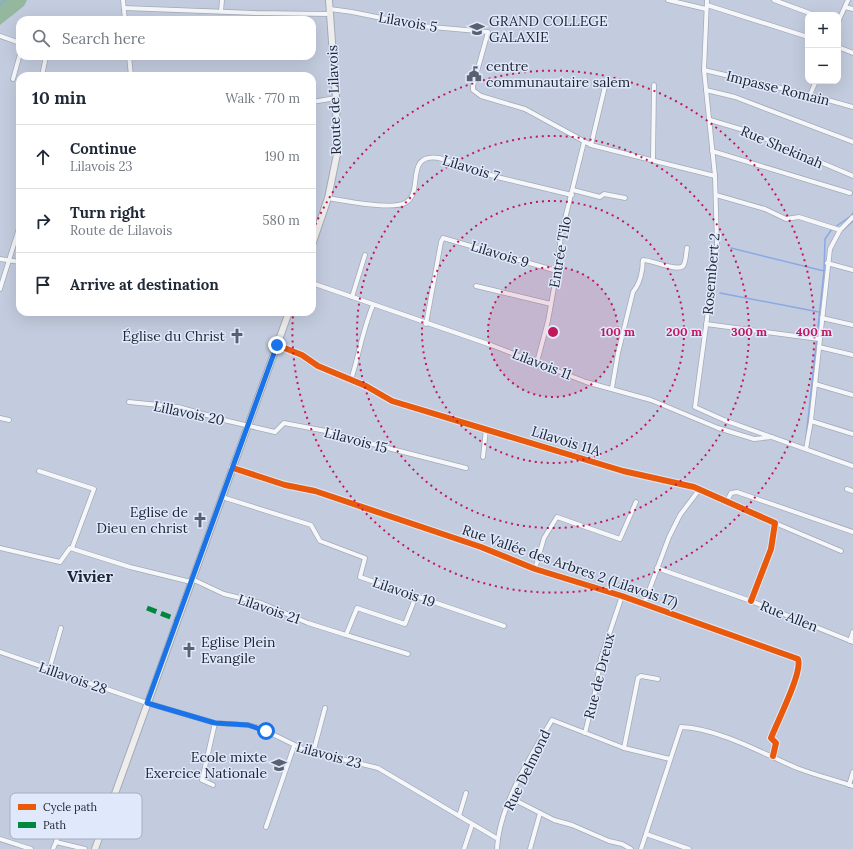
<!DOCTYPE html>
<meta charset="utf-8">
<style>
:root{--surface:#fff;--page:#f6f6f7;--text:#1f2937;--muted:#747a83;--line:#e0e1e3}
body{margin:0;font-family:Lora,serif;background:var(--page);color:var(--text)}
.controls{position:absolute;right:12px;top:12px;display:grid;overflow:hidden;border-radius:8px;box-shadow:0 4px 16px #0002}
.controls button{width:36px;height:36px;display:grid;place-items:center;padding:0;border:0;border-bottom:1px solid var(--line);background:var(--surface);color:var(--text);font:20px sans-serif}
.stop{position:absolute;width:12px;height:12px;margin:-9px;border:3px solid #1a73e8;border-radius:50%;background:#fff}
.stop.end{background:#1a73e8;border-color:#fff;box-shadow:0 1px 4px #0008}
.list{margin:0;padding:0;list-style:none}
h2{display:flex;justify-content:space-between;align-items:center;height:52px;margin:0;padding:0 16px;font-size:17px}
h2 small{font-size:13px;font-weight:400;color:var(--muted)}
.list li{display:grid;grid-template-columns:26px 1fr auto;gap:12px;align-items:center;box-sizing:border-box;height:64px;padding:0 16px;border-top:1px solid var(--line)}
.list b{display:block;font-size:15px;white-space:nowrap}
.list p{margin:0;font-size:13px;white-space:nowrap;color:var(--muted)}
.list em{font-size:13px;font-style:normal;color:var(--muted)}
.icon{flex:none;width:22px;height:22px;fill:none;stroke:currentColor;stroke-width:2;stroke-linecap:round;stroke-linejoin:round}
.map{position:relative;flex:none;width:853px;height:849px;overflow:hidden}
.search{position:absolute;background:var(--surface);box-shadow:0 4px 16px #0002;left:16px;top:16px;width:300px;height:44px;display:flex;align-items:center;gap:10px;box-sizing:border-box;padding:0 14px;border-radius:12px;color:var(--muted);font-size:15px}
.panel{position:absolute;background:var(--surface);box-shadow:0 4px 16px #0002;left:16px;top:72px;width:300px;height:244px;border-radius:12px}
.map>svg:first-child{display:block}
.green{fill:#93b89e}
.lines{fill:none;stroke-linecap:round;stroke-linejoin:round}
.stream{stroke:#8aa8e3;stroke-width:1.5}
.minor-casing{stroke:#a3aab7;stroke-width:5.5}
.secondary-casing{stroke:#a3aab7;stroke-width:8}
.minor{stroke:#f6f7fa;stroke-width:4}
.secondary{stroke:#eeedeb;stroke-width:6}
.quiet{stroke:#00873e;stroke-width:5;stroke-dasharray:10 5;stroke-linecap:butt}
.cycleway-casing{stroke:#e0e9fb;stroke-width:8}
.cycleway{stroke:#e8590c;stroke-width:6}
.route{stroke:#1a73e8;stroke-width:5}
.ring{fill:none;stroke:#c2185b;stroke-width:2;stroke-dasharray:2 4}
.labels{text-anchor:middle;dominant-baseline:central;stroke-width:3;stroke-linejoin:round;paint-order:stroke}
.poi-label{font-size:14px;fill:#202633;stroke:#e0e9fb;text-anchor:start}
.street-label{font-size:14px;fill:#202633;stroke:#e0e9fb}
.quarter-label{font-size:16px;font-weight:bold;fill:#202633;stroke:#e0e9fb}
.key{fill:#e0e9fb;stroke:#a6aebf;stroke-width:1}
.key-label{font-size:11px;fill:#202633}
.centre{fill:#c2185b;stroke:#e0e9fb;stroke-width:2}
.ring-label{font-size:12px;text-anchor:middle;font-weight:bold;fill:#c2185b;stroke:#e0e9fb;stroke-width:3;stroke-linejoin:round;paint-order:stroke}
</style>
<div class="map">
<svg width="853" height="849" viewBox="0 0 853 849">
<rect width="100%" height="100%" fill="#c3ccde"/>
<path class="green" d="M 0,0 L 27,0 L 24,6 L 0,25 Z"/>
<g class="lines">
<g class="stream">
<path d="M 0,5 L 4,0"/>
<path d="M 835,227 L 851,216 L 853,213"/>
<path d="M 843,230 L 853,221"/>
<path d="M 731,248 L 824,271"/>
<path d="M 720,293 L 819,312"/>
<path d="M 806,438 L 824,271 L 825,239 L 832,229"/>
</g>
<g class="minor-casing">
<g id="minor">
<path d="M 123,0 L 125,20"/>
<path d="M 668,0 L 706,9"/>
<path d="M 707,0 L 704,70 L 715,176 L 717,245 L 695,407 L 724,420 L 853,466"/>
<path d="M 774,0 L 812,14"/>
<path d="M 707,5 L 808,37"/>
<path d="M 845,7 L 853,9"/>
<path d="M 124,8 L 255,13 L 330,14"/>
<path d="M 330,9 L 352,12 L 421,26 L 488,32 L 473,86 L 473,90 L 481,96 L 525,109 L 591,145 L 715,176"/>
<path d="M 221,11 L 222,0"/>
<path d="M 838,22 L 848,0"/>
<path d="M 0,36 L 20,43"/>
<path d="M 838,47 L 853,53"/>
<path d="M 129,56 L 131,76"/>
<path d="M 704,70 L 810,95 L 853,107"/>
<path d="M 42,76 L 46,56"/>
<path d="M 13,79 L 20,54"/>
<path d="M 706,90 L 735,97 L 853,142"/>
<path d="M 810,95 L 816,81"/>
<path d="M 312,102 L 336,98"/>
<path d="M 710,120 L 747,131 L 853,176"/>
<path d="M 591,145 L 607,78"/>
<path d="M 712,151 L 850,193"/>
<path d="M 653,160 L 654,85"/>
<path d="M 573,190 L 600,197 L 604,194 L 625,198"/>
<path d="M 716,195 L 765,209 L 786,219 L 799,217 L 840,230"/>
<path d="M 328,198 C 344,201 392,210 405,203 C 425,193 403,153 439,158 L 497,177 L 572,195"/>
<path d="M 0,259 L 20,262"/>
<path d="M 827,263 L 853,270"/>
<path d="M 312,283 L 491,345 L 586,382 L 651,400 L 718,428 L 754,439 L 772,437"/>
<path d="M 476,286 L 551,304"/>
<path d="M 0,289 L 20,225"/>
<path d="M 352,297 L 365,255"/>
<path d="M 822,318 L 853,325"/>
<path d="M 426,324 L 441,242 L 443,238 L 557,271"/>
<path d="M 706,324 L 819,339"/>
<path d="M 277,345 L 302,355 L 318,366 L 366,386 L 392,401 L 623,471 L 694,487 L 775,523 L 771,549 L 751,601"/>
<path d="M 819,347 L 853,355"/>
<path d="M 537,362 L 548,321 L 557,271 L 561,235 L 584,142"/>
<path d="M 351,380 C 359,354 363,329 373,305"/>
<path d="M 815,384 L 853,395"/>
<path d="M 612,388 L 618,353 L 633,292 C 638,286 641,277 642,270 C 643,266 642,264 643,260 C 652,260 677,272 683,266 C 686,263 686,253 687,248"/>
<path d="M 129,402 L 178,407 L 228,421 L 275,432 L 284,423 L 331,432 L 380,446 L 466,468"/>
<path d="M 0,418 L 9,420"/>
<path d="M 811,421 L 853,434"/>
<path d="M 806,449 L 811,421 L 830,249 L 840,230 L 853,217"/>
<path d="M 483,457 L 486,429"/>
<path d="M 233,468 L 285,485 L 315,491 L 481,547 L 535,569 L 622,596 L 798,659 C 803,672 777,722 771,738 L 776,743 L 773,756"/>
<path d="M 39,471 L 94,489 L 72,548"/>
<path d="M 847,489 L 853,491"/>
<path d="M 222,497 L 311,525 L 320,541 L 365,558 L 360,577 L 504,626"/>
<path d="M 727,501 L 731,493 L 737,492 L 853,532"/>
<path d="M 775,523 L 841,551"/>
<path d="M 0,548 L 60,562 L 70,548 L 130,567 L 191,582"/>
<path d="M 657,568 L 751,601 L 853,642"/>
<path d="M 535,569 L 544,538 L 557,517 L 620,539 L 636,502"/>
<path d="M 192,579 L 224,594 L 261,603 L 308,623 L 346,635 L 357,608 L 405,624 L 416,596"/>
<path d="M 644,604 L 669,537 L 680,515 L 699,490"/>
<path d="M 346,635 L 408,654"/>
<path d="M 850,641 L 853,632"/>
<path d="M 0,652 L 147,703 L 215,723 L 248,725 L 260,728 L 305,750 L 378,768 L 498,839"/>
<path d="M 49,670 L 61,628"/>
<path d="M 585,733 L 595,692 L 601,658 L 622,596"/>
<path d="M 624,748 L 638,678 L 641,676 L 658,679"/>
<path d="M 313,753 L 325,708"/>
<path d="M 213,785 L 202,780 L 215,723"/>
<path d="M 849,785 L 853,772"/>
<path d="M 511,798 L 554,820 L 572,825 L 609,841 L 622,844 L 631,849"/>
<path d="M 459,816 L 466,793"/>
<path d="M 65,817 L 101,832"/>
<path d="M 266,827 L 294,746"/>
<path d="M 646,834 L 689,849"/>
<path d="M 0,839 L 31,849"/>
<path d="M 56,842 L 59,832 L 58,828"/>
<path d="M 53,849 L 56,842 L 85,849"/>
<path d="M 464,849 L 472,825"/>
<path d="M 497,849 C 499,806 530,757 552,720 L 624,748 L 670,759"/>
<path d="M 530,849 L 540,813"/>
<path d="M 641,849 L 681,727 C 717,728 764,754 797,768 C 815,775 835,780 853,786"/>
</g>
</g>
<g class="secondary-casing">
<g id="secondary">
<path d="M 312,245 L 328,198 L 337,154 L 336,98 L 329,0"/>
<path d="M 95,849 L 289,312"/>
</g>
</g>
<use href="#minor" class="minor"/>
<use href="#secondary" class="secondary"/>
<path class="quiet" d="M 147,608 L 178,620"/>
<g class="cycleway-casing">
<g id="cycleway">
<path d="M 277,345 L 302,355 L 318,366 L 366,386 L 392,401 L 623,471 L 694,487 L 775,523 L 771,549 L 751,601"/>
<path d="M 233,468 L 285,485 L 315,491 L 481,547 L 535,569 L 622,596 L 798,659 C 803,672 777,722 771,738 L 776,743 L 773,756"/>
</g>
</g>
<use href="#cycleway" class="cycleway"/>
</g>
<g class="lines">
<path class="route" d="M 266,731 L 248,725 L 215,723 L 147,703 L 277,345"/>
</g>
<circle cx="553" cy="332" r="65" fill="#c2185b" fill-opacity=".12"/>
<g class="ring">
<circle cx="553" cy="332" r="65"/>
<circle cx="553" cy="332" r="131"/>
<circle cx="553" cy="332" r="196"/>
<path d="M313 230A261 261 0 1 1 293 314"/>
</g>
<defs>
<g id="university-bare" transform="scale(1.2)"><path d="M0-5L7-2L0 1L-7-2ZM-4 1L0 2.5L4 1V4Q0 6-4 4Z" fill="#59606f" stroke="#e0e9fb" stroke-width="2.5" paint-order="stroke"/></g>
<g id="civic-bare" transform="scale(1.2)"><path d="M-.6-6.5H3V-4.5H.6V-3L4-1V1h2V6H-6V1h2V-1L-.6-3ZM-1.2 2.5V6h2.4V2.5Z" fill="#59606f" stroke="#e0e9fb" stroke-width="2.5" paint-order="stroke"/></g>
<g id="church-bare" transform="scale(1.2)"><path d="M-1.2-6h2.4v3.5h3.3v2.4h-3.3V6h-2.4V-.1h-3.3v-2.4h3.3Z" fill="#59606f" stroke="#e0e9fb" stroke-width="2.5" paint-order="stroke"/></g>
<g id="school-bare" transform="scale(1.2)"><path d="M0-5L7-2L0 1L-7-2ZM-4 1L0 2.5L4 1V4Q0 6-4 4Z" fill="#59606f" stroke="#e0e9fb" stroke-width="2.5" paint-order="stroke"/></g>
</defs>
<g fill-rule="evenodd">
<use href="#university-bare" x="477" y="29"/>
<use href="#civic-bare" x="474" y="74"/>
<use href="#church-bare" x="237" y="336"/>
<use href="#church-bare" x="200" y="520"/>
<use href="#church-bare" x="189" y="650"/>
<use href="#school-bare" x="279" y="765"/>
</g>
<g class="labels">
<g class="poi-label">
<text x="489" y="21">GRAND COLLEGE<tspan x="489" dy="16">GALAXIE</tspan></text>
<text x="486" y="66">centre<tspan x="486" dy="16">communautaire salem</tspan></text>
<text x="225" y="336" text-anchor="end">Église du Christ</text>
<text x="188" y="512" text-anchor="end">Eglise de<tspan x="188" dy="16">Dieu en christ</tspan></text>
<text x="201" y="642">Eglise Plein<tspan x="201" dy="16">Evangile</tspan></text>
<text x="267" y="757" text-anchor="end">Ecole mixte<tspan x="267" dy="16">Exercice Nationale</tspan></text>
</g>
<g class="street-label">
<text transform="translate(408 22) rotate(10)">Lilavois 5</text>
<text transform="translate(778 88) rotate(14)">Impasse Romain</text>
<text transform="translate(334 100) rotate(-92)">Route de Lilavois</text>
<text transform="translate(782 147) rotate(23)">Rue Shekinah</text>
<text transform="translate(471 168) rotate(17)">Lilavois 7</text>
<text transform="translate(560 252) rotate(-80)">Entrée Tilo</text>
<text transform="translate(500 254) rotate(17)">Lilavois 9</text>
<text transform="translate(711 274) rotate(-85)">Rosembert 2</text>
<text transform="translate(542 364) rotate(21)">Lilavois 11</text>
<text transform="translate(189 413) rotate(12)">Lillavois 20</text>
<text transform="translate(356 440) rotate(15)">Lilavois 15</text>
<text transform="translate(566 441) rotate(17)">Lilavois 11A</text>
<text transform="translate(570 566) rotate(19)">Rue Vallée des Arbres 2 (Lilavois 17)</text>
<text transform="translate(404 592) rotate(19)">Lilavois 19</text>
<text transform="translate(269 609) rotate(19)">Lilavois 21</text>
<text transform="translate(789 616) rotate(22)">Rue Allen</text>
<text transform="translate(599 676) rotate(-76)">Rue de Dreux</text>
<text transform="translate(73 678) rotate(19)">Lillavois 28</text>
<text transform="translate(329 755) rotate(15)">Lilavois 23</text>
<text transform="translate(527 770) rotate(-64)">Rue Delmond</text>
</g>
<g class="quarter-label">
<text x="90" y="576">Vivier</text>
</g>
</g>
<rect x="10" y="793" width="132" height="46" rx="6" class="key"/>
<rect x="18" y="804" width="18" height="6" fill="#e8590c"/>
<rect x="18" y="822" width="18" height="6" fill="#00873e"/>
<g class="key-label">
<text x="43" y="811">Cycle path</text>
<text x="43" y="829">Path</text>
</g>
<circle cx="553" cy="332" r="6" class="centre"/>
<g class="ring-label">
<text x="618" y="336">100 m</text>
<text x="684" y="336">200 m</text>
<text x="749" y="336">300 m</text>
<text x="814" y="336">400 m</text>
</g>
</svg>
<div class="controls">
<button>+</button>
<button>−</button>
</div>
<div class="stop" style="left:266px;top:731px"></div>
<div class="stop end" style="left:277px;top:345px"></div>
<div class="search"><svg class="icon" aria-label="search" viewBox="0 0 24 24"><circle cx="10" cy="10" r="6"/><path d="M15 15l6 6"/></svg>Search here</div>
<section class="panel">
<h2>10 min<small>Walk · 770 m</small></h2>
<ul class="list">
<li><svg class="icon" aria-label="ahead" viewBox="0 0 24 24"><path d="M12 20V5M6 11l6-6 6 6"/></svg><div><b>Continue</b><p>Lilavois 23</p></div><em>190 m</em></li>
<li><svg class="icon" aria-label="right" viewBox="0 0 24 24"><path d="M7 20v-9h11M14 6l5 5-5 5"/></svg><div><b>Turn right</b><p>Route de Lilavois</p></div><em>580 m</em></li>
<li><svg class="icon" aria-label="arrive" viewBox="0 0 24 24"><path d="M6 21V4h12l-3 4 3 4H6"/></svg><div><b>Arrive at destination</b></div></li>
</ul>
</section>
</div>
